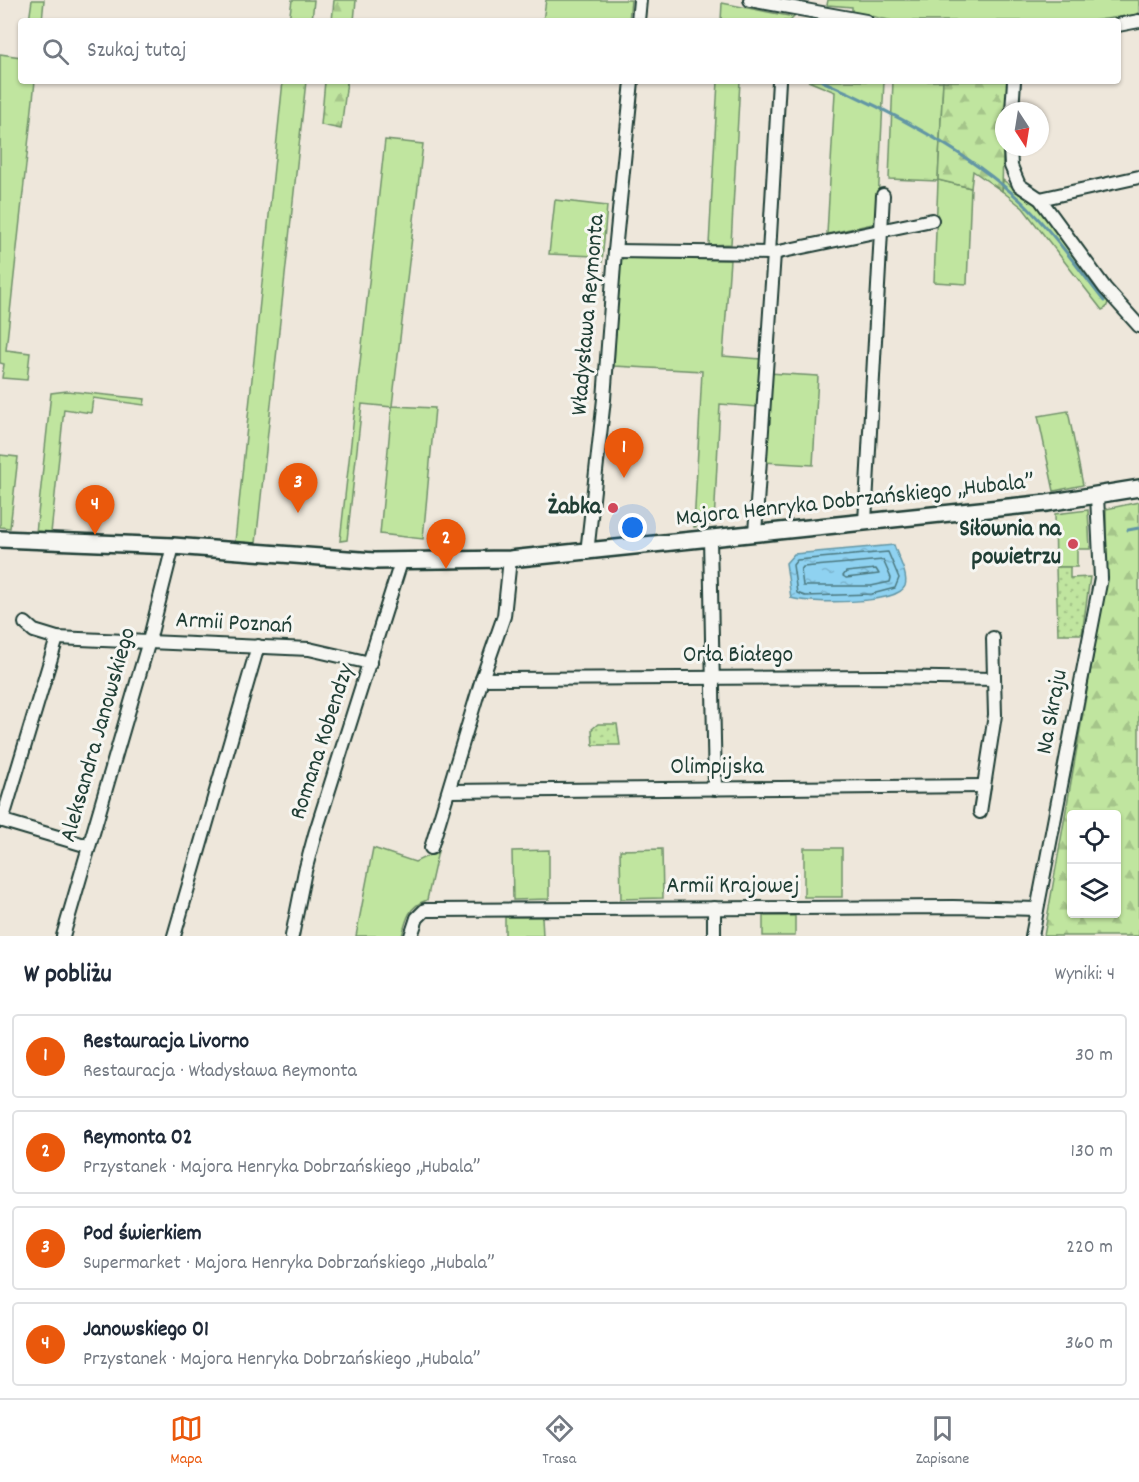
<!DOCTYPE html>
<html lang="pl">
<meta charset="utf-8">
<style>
:root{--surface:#fff;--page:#f2f2f3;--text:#1f2937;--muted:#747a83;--line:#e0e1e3;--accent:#ea580c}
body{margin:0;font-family:Dekko,sans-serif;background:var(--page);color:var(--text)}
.controls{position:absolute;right:18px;bottom:18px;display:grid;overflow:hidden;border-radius:6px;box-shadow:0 2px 4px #0004}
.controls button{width:54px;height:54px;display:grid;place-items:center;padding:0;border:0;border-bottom:2px solid var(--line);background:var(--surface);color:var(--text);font:30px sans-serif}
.compass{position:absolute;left:995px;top:102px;width:54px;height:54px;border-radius:50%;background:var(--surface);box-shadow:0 2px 4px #0004;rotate:168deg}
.you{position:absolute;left:633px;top:528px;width:21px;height:21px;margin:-15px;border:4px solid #fff;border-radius:50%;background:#1a73e8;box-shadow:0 0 0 9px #1a73e833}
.badge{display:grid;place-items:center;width:39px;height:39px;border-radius:50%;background:var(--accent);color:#fff;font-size:20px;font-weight:700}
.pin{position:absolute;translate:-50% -50px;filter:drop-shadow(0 2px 3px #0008)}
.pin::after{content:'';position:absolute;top:32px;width:21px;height:18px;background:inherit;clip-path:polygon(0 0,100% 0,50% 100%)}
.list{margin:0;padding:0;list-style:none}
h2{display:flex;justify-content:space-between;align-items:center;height:78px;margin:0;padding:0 24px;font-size:26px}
h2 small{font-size:20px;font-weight:400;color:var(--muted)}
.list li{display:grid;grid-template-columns:39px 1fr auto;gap:18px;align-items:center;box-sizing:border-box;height:84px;margin:0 12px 12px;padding:0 12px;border:2px solid var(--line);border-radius:6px}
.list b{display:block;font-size:22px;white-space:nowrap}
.list p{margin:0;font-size:20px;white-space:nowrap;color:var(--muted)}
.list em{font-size:20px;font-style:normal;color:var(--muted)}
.icon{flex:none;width:33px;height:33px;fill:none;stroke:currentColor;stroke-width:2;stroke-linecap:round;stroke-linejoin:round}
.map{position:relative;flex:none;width:1139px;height:936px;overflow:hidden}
.search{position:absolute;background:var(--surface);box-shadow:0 2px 4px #0004;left:18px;right:18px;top:18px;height:66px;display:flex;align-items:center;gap:15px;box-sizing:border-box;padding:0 21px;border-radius:6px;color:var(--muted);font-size:22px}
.sheet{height:462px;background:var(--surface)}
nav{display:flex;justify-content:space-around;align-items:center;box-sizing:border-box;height:84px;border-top:2px solid var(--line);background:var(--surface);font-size:16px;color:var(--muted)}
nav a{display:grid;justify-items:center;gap:3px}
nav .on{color:var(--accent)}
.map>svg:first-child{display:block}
.grass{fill:#c0e59f;stroke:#70916a;stroke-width:1.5}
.forest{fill:url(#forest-firs);stroke:#70916a;stroke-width:1.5;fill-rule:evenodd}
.park{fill:url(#park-dots);stroke:#70916a;stroke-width:1.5}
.water{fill:url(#water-ripples);stroke:#6296a5;stroke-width:1.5}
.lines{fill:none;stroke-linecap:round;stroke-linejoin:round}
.shore{stroke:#4c7980;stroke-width:1.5}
.stream{stroke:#6296a5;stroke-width:3}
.minor-casing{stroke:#1f3d34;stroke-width:16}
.tertiary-casing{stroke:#1f3d34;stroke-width:20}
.minor{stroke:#f6f6f2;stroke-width:12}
.tertiary{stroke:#f6f6f2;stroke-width:15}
.poi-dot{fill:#d1495b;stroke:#f6f6f2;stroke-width:2}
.labels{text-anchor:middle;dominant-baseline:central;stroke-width:6;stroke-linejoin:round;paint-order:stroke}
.street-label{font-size:24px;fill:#1f3d34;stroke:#f6f6f2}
.poi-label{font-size:24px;font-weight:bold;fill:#1f3d34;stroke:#f6f6f2;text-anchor:end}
</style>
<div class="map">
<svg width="1139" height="936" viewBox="0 0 1139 936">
<defs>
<pattern id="forest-firs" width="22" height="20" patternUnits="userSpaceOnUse" patternTransform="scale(1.5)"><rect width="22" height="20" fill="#c0e59f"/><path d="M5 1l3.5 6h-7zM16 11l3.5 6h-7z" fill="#a5c58a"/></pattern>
<pattern id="park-dots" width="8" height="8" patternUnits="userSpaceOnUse" patternTransform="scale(1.5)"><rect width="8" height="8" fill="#c0e59f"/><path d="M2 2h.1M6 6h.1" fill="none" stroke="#a5c58a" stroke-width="1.8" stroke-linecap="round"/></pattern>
<pattern id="water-ripples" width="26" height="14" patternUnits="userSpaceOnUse" patternTransform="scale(1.5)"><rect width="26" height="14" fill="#8fd2f1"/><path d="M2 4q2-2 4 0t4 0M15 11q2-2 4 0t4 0" fill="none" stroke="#7bb5cf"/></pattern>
</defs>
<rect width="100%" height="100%" fill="#eee7db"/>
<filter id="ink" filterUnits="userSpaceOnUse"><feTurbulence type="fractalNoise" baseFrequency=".0167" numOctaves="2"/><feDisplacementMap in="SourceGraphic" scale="12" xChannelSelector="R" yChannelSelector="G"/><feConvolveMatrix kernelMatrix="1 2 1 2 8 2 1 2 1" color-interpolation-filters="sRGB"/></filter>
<g filter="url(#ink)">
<g class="grass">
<path d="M 32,0 L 44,0 L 42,21 L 29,21 Z"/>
<path d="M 292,0 L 314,0 L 312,21 L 289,21 Z"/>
<path d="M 546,0 L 631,0 L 629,21 L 543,21 Z"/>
<path d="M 828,0 L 1139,0 L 1139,14 L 1092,21 L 893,21 L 852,12 L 852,7 L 827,5 Z"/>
<path d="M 722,3 L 794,17 L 790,21 L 721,21 Z"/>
<path d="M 0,54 L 21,57 L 21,81 L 35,81 L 6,350 L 30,353 L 27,380 L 2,378 L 4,364 L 0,363 Z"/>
<path d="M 283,81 L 306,81 L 256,543 L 235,542 Z"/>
<path d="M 718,81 L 740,81 L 731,244 L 709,245 Z"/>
<path d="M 808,81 L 884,81 L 877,223 L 827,234 L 835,92 Z"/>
<path d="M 893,81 L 943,81 L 938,180 L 971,188 L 967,284 L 934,282 L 938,181 L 889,179 Z"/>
<path d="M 385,140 L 423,144 L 392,406 L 435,408 L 423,539 L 380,534 L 392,407 L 362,404 L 347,540 L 340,541 Z"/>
<path d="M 1003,180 L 1039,207 L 1109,300 L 1106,308 L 1102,310 L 1023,208 L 1002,191 Z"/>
<path d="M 555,200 L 607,206 L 602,262 L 595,256 L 549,254 Z"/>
<path d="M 619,258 L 730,260 L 723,356 L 761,359 L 758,407 L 720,404 L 714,524 L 694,527 L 702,371 L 614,366 Z"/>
<path d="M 768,373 L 818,376 L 813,465 L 763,462 Z"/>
<path d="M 67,391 L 145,399 L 144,405 L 93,398 L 91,413 L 64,409 L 51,533 L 36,533 L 51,393 Z"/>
<path d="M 1068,411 L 1083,485 L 1054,491 L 1038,416 Z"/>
<path d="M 0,455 L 18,457 L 10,528 L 0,527 Z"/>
<path d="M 1088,510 L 1090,549 L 1077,549 L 1077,567 L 1056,567 L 1055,514 Z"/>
<path d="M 373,848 L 415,862 L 438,851 L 427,900 C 409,906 406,919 402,936 L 356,936 Z"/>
<rect x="804" y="848" width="38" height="49"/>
<path d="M 662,849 L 663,898 L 621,899 L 620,850 Z"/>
<path d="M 549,850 L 549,899 L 513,900 L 512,851 Z"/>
<rect x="763" y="916" width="32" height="20"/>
<path d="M 505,917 L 542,917 L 543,936 L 505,936 Z"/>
</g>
<g class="forest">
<path d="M 334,0 L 356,0 L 354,21 L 332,21 Z"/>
<path d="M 325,81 L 347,81 L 341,129 L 321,125 Z"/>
<path d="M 943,81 L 1008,81 L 1007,111 L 1004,111 L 1002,191 L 973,171 L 971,188 L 938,180 Z"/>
<path d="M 1139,502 L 1139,936 L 1044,936 L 1106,582 L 1106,509 ZM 1072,814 L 1116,814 L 1116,914 L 1072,914 Z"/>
</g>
<g class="park">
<path d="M 1056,567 L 1070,567 L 1070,578 L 1090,577 L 1082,634 L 1058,634 Z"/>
<path d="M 598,724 L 617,724 L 620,745 L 593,745 L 592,729 Z"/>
</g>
<path class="water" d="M 894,545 C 897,556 909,575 905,586 C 897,605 809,604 791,598 L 786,563 L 794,554 Z"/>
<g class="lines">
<g class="shore">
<path d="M 888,552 L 899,578 L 895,588 L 872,594 L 805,596 L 797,593 L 793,565 L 797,560 Z"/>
<path d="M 883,560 L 891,578 L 890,582 L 871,586 L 803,586 L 801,570 L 803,567 Z"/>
<path d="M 876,569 L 879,574 L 846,578 L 843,576 L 846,572 Z"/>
</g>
<g class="stream">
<path d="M 822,81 C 889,110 968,152 1022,202 C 1052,231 1078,268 1104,301"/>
<path d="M 1128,530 L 1139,528"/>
</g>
<g class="minor-casing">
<g id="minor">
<path d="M 750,0 L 866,21"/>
<path d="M 638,21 L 640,0"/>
<path d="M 1118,25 L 1139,21"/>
<path d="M 1012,111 L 1014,81"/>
<path d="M 1010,147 L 1011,166 L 1019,185 L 1040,199 L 1105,288 L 1139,326"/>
<path d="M 1040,199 L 1139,177"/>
<path d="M 615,251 L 774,253 L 932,220"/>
<path d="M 769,253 L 779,81"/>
<path d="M 865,522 L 883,195"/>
<path d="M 755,533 L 774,253"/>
<path d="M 710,538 L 715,789"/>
<path d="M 587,553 L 604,399 L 615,251 L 632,81"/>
<path d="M 25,623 L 34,631 L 57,638 L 309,649 L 370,663"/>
<path d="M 482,679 L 884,677 L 994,679"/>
<path d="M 450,791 L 984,786"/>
<path d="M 980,812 L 995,715 L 993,638"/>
<path d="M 0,820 L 88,846"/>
<path d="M 2,821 L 57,638"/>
<path d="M 431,848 L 482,679 L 504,616 L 510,559"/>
<path d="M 714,908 L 714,936"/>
<path d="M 63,936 L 149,641 L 173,546"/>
<path d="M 174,936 L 258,646"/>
<path d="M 292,936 L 305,871 L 315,834 L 401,562"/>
<path d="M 411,936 L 417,918 L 425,910 L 430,910 L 953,907 L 1037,909"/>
<path d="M 1032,936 L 1101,578 L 1097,496"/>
</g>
</g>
<g class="tertiary-casing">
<path id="tertiary" d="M 0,539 L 173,546 L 374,561 L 510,559 L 1047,503 L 1139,488"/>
</g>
<use href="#minor" class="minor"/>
<use href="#tertiary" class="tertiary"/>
</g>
</g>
<g class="poi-dot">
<circle cx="613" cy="508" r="6"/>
<circle cx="1073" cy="544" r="6"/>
</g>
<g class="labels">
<g class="street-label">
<text transform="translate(589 315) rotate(-85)">Władysława Reymonta</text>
<text transform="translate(855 501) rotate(-6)">Majora Henryka Dobrzańskiego „Hubala”</text>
<text transform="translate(234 624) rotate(3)">Armii Poznań</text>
<text x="738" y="656">Orła Białego</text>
<text transform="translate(1053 712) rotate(-79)">Na Skraju</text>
<text transform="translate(99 735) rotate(-74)">Aleksandra Janowskiego</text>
<text transform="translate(323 742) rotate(-72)">Romana Kobendzy</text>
<text x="717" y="768">Olimpijska</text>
<text x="733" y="887">Armii Krajowej</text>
</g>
<g class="poi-label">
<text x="601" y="508">Żabka</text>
<text x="1061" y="530">Siłownia na<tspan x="1061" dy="28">powietrzu</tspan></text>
</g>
</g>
</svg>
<div class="controls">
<button><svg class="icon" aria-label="locate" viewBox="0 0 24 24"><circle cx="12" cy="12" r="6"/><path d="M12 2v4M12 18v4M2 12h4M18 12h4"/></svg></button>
<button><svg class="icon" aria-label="layers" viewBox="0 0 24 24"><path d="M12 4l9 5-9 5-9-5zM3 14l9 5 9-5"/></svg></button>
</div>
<svg class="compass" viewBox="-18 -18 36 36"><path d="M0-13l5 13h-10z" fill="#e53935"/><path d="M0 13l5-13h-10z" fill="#747a83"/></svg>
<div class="you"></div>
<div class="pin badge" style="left:624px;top:478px">1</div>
<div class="pin badge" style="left:446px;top:569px">2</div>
<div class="pin badge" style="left:298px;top:513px">3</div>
<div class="pin badge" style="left:95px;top:535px">4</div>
<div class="search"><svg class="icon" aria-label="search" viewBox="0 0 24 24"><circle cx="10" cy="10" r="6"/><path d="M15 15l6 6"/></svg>Szukaj tutaj</div>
</div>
<section class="sheet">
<h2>W pobliżu<small>Wyniki: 4</small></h2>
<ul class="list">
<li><span class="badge">1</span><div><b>Restauracja Livorno</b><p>Restauracja · Władysława Reymonta</p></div><em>30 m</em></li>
<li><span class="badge">2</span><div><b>Reymonta 02</b><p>Przystanek · Majora Henryka Dobrzańskiego „Hubala”</p></div><em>130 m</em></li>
<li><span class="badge">3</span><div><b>Pod świerkiem</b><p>Supermarket · Majora Henryka Dobrzańskiego „Hubala”</p></div><em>220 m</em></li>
<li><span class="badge">4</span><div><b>Janowskiego 01</b><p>Przystanek · Majora Henryka Dobrzańskiego „Hubala”</p></div><em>360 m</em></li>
</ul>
</section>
<nav>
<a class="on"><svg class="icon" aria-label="map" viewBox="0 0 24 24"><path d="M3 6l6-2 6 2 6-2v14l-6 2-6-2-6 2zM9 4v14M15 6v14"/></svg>Mapa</a>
<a><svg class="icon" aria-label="directions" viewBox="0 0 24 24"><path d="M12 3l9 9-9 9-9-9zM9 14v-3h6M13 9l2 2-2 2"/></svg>Trasa</a>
<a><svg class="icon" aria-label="saved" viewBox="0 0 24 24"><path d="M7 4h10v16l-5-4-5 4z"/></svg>Zapisane</a>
</nav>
